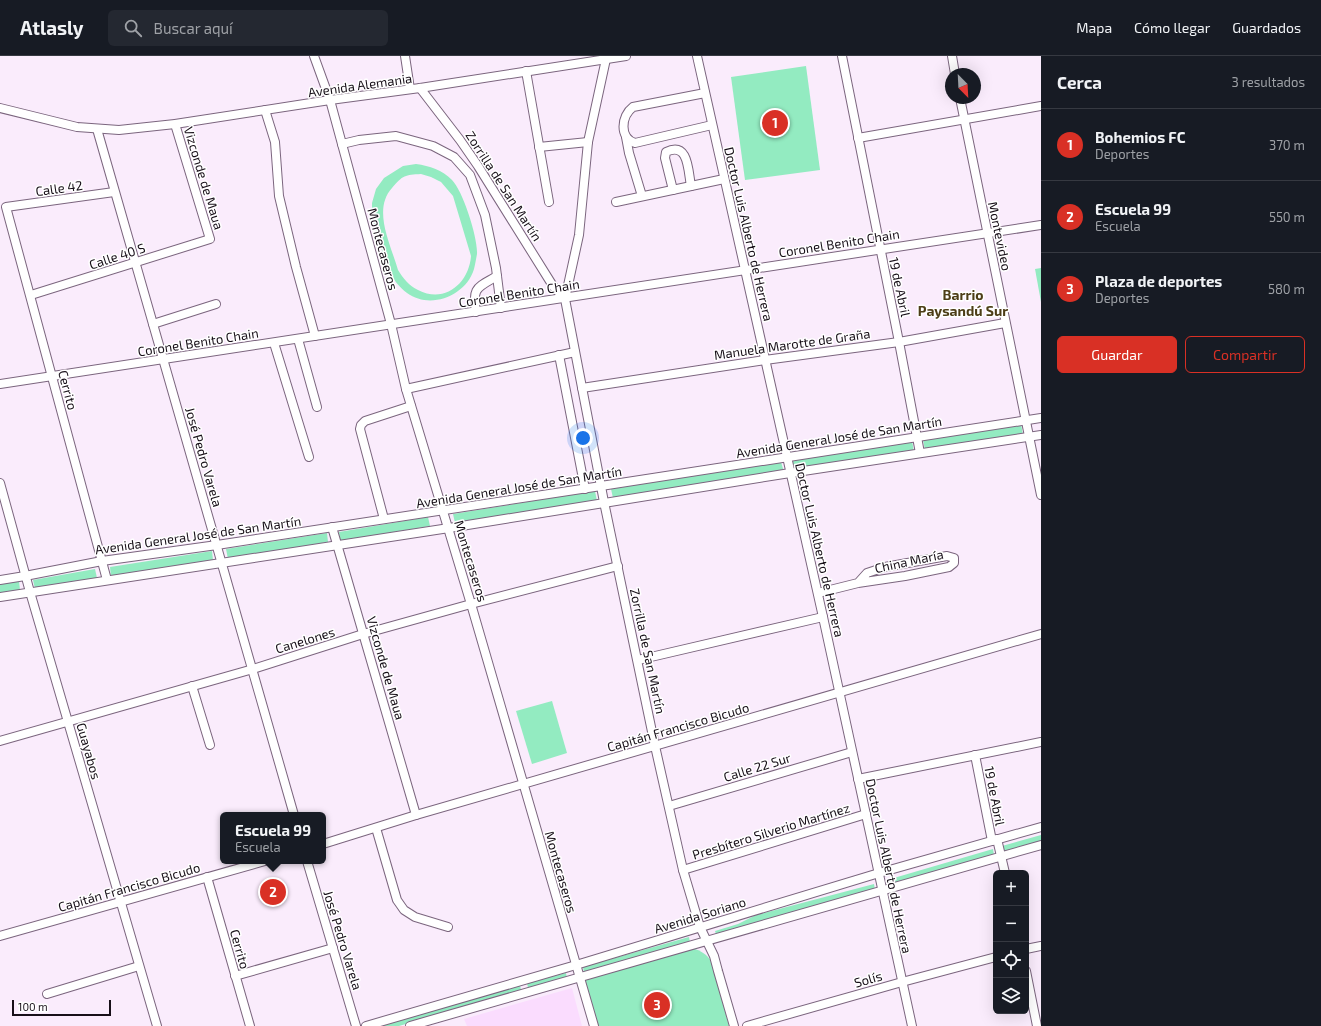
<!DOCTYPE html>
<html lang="es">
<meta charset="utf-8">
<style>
:root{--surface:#171b24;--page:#242831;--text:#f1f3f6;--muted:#9ea1a6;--line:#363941;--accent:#d93025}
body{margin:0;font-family:"Exo 2",sans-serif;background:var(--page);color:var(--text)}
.controls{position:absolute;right:12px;bottom:12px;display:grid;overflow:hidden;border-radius:6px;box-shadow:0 4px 16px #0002}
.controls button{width:36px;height:36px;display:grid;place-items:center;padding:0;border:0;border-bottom:1px solid var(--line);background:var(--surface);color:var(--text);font:20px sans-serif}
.compass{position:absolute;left:945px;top:12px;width:36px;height:36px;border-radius:50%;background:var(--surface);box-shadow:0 4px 16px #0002;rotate:156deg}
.scale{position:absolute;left:12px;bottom:10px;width:99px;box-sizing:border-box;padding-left:4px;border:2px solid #170f18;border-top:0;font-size:11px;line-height:14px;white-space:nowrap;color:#170f18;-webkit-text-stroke:3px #fff;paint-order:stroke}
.you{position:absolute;left:583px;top:382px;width:14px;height:14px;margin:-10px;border:3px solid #fff;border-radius:50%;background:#1a73e8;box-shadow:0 0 0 6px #1a73e833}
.badge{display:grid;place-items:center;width:26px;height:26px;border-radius:50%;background:var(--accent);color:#fff;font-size:13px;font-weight:700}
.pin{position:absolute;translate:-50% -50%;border:2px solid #fff;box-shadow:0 1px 4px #0006}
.popup{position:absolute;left:220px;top:756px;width:106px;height:52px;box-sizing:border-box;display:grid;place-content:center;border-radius:6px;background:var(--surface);filter:drop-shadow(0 1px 3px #0005);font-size:13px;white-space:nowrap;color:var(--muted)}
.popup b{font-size:15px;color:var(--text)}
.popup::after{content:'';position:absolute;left:50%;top:100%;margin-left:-8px;border:8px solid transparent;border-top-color:var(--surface)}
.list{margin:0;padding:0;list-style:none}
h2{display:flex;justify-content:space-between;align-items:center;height:52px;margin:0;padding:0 16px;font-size:17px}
h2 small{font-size:13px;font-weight:400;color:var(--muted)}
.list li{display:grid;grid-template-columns:26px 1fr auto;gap:12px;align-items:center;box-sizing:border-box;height:72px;padding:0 16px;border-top:1px solid var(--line)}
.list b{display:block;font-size:15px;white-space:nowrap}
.list p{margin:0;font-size:13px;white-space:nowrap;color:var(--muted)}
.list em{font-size:13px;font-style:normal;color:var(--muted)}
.actions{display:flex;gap:8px;padding:12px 16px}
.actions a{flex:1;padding:9px 0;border:1px solid var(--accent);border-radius:6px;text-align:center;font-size:14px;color:var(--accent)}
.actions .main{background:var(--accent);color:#fff}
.icon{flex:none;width:22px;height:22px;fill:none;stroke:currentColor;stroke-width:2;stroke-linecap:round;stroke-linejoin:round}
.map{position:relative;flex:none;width:1041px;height:970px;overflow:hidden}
header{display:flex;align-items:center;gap:24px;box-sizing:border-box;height:56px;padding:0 20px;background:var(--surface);border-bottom:1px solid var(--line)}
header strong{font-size:19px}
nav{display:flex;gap:22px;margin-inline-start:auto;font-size:14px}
.search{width:280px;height:36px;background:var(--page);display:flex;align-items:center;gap:10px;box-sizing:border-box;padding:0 14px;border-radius:6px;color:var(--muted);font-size:15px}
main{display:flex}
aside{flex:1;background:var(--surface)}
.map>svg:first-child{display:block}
.built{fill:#fadcfe}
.green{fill:#93ebc1;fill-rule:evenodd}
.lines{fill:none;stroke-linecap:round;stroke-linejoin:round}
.minor-casing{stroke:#7b657e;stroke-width:10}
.minor{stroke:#fff;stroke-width:8}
.labels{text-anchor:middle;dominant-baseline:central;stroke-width:3;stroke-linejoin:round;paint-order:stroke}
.street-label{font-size:13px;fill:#170f18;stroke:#fff}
.neighbourhood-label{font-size:14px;font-weight:bold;fill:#4d3e17;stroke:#fff}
</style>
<header>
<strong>Atlasly</strong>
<div class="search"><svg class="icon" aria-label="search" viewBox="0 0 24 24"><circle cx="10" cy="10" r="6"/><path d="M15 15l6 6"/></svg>Buscar aquí</div>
<nav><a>Mapa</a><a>Cómo llegar</a><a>Guardados</a></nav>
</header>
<main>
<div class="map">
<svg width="1041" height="970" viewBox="0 0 1041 970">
<rect width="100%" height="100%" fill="#faecfc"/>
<path class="built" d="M 572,932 L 582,970 L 467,970 L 464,963 Z"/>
<g class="green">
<path d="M 806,10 L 820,114 L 745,124 L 731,21 Z"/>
<path d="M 416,108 C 430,110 442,114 452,124 C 463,135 478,182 477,198 C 476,203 475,209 474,213 C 466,240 430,254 407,237 C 399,231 394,224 389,216 L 372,163 L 372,147 L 376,133 L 384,122 L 403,110 ZM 421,118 L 431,121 L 441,126 L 453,140 L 471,200 C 469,227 445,248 418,234 C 409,230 403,222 398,214 C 391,189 372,154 392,132 C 403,119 405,119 421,118 Z"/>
<path d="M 1041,212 L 1041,246 L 1035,213 Z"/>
<path d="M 1021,368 L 1023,379 L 925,394 L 923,384 Z"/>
<path d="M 912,385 L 914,396 L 794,414 L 792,404 Z"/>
<path d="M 781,406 L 784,416 L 613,442 L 611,433 Z"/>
<path d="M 595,435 L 597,445 L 455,467 L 453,458 Z"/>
<path d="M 428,461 L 430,470 L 340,485 L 339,476 Z"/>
<path d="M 327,477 L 328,486 L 228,503 L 226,493 Z"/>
<path d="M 212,495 L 213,504 L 111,521 L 110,511 Z"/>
<path d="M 95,513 L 97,522 L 35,533 L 33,524 Z"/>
<path d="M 19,525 L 20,534 L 0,537 L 0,528 Z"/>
<path d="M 552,645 L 567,697 L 532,708 L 516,655 Z"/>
<path d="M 1041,779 L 1041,786 L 1004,796 L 1002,790 Z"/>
<path d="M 993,793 L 994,799 L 889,830 L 887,824 Z"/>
<path d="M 874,828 L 875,834 L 716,878 L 715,875 L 738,868 L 756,859 Z"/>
<path d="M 689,881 L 690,886 L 584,917 L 583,911 Z"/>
<path d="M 692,892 C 702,895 706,898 712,906 L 729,970 L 597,970 L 584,928 L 586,924 Z"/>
<path d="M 566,917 L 567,922 L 528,932 L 527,927 Z"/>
<path d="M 520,929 L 521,934 L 399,970 L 380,970 Z"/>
</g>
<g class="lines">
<g class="minor-casing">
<g id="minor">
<path d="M 314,0 L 330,44 L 391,268 L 406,333 L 471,548 L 594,970"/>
<path d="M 405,0 L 410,33"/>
<path d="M 697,0 L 823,561 L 912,970"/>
<path d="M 842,0 L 899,286 L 920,397"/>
<path d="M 952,0 L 955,18"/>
<path d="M 606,3 L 588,86 L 579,179 L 565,243 L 604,446 L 655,690 L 683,814 L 700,871 L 714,900 L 718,915 L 734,970"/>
<path d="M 526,15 L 549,146"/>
<path d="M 420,32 L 460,84 L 478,110 L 553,230 L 565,243"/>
<path d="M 705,37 L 633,51 C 621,60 619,82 635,87 L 712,69"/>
<path d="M 960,42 L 1041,439"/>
<path d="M 0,52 L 77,71 L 119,74 L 175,68 L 330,44 L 420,32 L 626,0"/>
<path d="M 265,54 L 275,86 L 279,140 L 296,211 L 315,280"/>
<path d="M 97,73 L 294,759"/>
<path d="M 626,81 L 629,97 L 642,140"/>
<path d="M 858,82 L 1041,50"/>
<path d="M 342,88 L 359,84 L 396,80 L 433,90 L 454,101 L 470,119 L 485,159 L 496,212 L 501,252"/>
<path d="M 539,91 L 588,86"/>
<path d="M 673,134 L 665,102 L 666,96 C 689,85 688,115 691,130"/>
<path d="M 616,146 L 724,123"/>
<path d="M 31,239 L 210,183 L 175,68"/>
<path d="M 476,256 C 472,231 477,232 497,220"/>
<path d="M 153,268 L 216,248"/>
<path d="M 298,283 L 317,351"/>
<path d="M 274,287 L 309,401"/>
<path d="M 559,299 L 585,433"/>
<path d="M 0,328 L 1041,169"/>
<path d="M 582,332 L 765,304 L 899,286 L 1005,267"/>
<path d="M 406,333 L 575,296"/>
<path d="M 0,427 L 30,536 L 157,970"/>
<path d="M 384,463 L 360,373 L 361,369 L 365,365 L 411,350"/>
<path d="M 332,471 L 416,759"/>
<path d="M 0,524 L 25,520 L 102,505 L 217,489 L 601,430 L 1041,362"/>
<path d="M 107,524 L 6,151 L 114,136"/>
<path d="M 818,537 L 858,527 L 905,520 L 949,511 L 954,507 L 954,502 L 947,500 L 885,511 L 867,517 L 858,527"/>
<path d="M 0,541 L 449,472 L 790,417 L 1041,379"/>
<path d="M 638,604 L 823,561"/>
<path d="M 192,630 L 210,689"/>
<path d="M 0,685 L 253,613 L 363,578 L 471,548 L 618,510"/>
<path d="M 975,699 L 992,785"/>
<path d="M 858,723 L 1041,686"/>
<path d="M 669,750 L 852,696"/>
<path d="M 376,772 L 397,844 L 404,854 L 415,861 L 448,871"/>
<path d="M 997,783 L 1005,817"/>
<path d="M 323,788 L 416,759 L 1041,578"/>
<path d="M 307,805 L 356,970"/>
<path d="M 683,814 L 866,758"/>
<path d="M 207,821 L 250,970"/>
<path d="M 0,880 L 265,805"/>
<path d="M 1026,893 L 1041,890"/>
<path d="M 1026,915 L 1037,970"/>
<path d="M 235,920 L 333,892"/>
<path d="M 47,938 L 139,910"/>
<path d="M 366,970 L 576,909 L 879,817 L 1041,771"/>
<path d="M 410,970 L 1041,789"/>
<path d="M 747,970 L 902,926 L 996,901"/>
</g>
</g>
<use href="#minor" class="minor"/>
</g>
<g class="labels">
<g class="street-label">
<text transform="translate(360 29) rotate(-8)">Avenida Alemania</text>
<text transform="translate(204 122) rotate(73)">Vizconde de Maua</text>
<text transform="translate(504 130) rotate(57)">Zorrilla de San Martín</text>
<text transform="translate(59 132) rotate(-8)">Calle 42</text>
<text transform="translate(749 178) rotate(77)">Doctor Luis Alberto de Herrera</text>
<text transform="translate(1000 180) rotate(78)">Montevideo</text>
<text transform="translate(839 187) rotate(-9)">Coronel Benito Chain</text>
<text transform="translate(383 193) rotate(75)">Montecaseros</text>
<text transform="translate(117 200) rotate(-18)">Calle 40 S</text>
<text transform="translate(900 231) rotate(78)">19 de Abril</text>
<text transform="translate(519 237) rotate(-9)">Coronel Benito Chain</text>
<text transform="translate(198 286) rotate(-9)">Coronel Benito Chain</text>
<text transform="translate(792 288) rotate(-8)">Manuela Marotte de Graña</text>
<text transform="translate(68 334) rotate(75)">Cerrito</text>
<text transform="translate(839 381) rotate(-9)">Avenida General José de San Martín</text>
<text transform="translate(204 401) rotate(74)">José Pedro Varela</text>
<text transform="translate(519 431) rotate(-9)">Avenida General José de San Martín</text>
<text transform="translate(198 479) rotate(-8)">Avenida General José de San Martín</text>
<text transform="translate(820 494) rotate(77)">Doctor Luis Alberto de Herrera</text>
<text transform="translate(471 505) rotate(73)">Montecaseros</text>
<text transform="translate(909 505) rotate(-12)">China María</text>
<text transform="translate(305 584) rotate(-17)">Canelones</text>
<text transform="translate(648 595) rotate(78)">Zorrilla de San Martín</text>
<text transform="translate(386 612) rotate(74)">Vizconde de Maua</text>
<text transform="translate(678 671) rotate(-16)">Capitán Francisco Bicudo</text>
<text transform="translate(89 695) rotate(74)">Guayabos</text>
<text transform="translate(757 711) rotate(-17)">Calle 22 Sur</text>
<text transform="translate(995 740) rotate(79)">19 de Abril</text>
<text transform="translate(771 775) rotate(-17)">Presbítero Silverio Martínez</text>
<text transform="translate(889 810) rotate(78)">Doctor Luis Alberto de Herrera</text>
<text transform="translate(561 816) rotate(74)">Montecaseros</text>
<text transform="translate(129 831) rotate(-16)">Capitán Francisco Bicudo</text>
<text transform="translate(700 859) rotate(-17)">Avenida Soriano</text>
<text transform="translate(343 884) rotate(73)">José Pedro Varela</text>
<text transform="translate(240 893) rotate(74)">Cerrito</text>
<text transform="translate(868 923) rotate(-16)">Solís</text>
</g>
<g class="neighbourhood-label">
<text x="963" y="238">Barrio<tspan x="963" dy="16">Paysandú Sur</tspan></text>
</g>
</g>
</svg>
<div class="controls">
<button>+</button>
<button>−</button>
<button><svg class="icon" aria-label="locate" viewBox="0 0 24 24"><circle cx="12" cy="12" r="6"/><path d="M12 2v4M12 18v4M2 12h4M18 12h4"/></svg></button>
<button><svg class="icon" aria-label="layers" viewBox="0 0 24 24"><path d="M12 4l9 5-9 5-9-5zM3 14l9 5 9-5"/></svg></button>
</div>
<svg class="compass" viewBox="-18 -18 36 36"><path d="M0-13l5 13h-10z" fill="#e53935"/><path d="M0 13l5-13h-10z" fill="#9ea1a6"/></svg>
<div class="scale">100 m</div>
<div class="you"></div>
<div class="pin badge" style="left:775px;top:67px">1</div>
<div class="pin badge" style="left:273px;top:836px">2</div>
<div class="popup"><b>Escuela 99</b>Escuela</div>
<div class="pin badge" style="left:657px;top:949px">3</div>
</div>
<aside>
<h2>Cerca<small>3 resultados</small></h2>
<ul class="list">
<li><span class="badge">1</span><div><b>Bohemios FC</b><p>Deportes</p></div><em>370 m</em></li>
<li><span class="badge">2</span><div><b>Escuela 99</b><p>Escuela</p></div><em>550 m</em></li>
<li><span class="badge">3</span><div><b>Plaza de deportes</b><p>Deportes</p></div><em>580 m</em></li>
</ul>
<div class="actions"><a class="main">Guardar</a><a>Compartir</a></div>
</aside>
</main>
